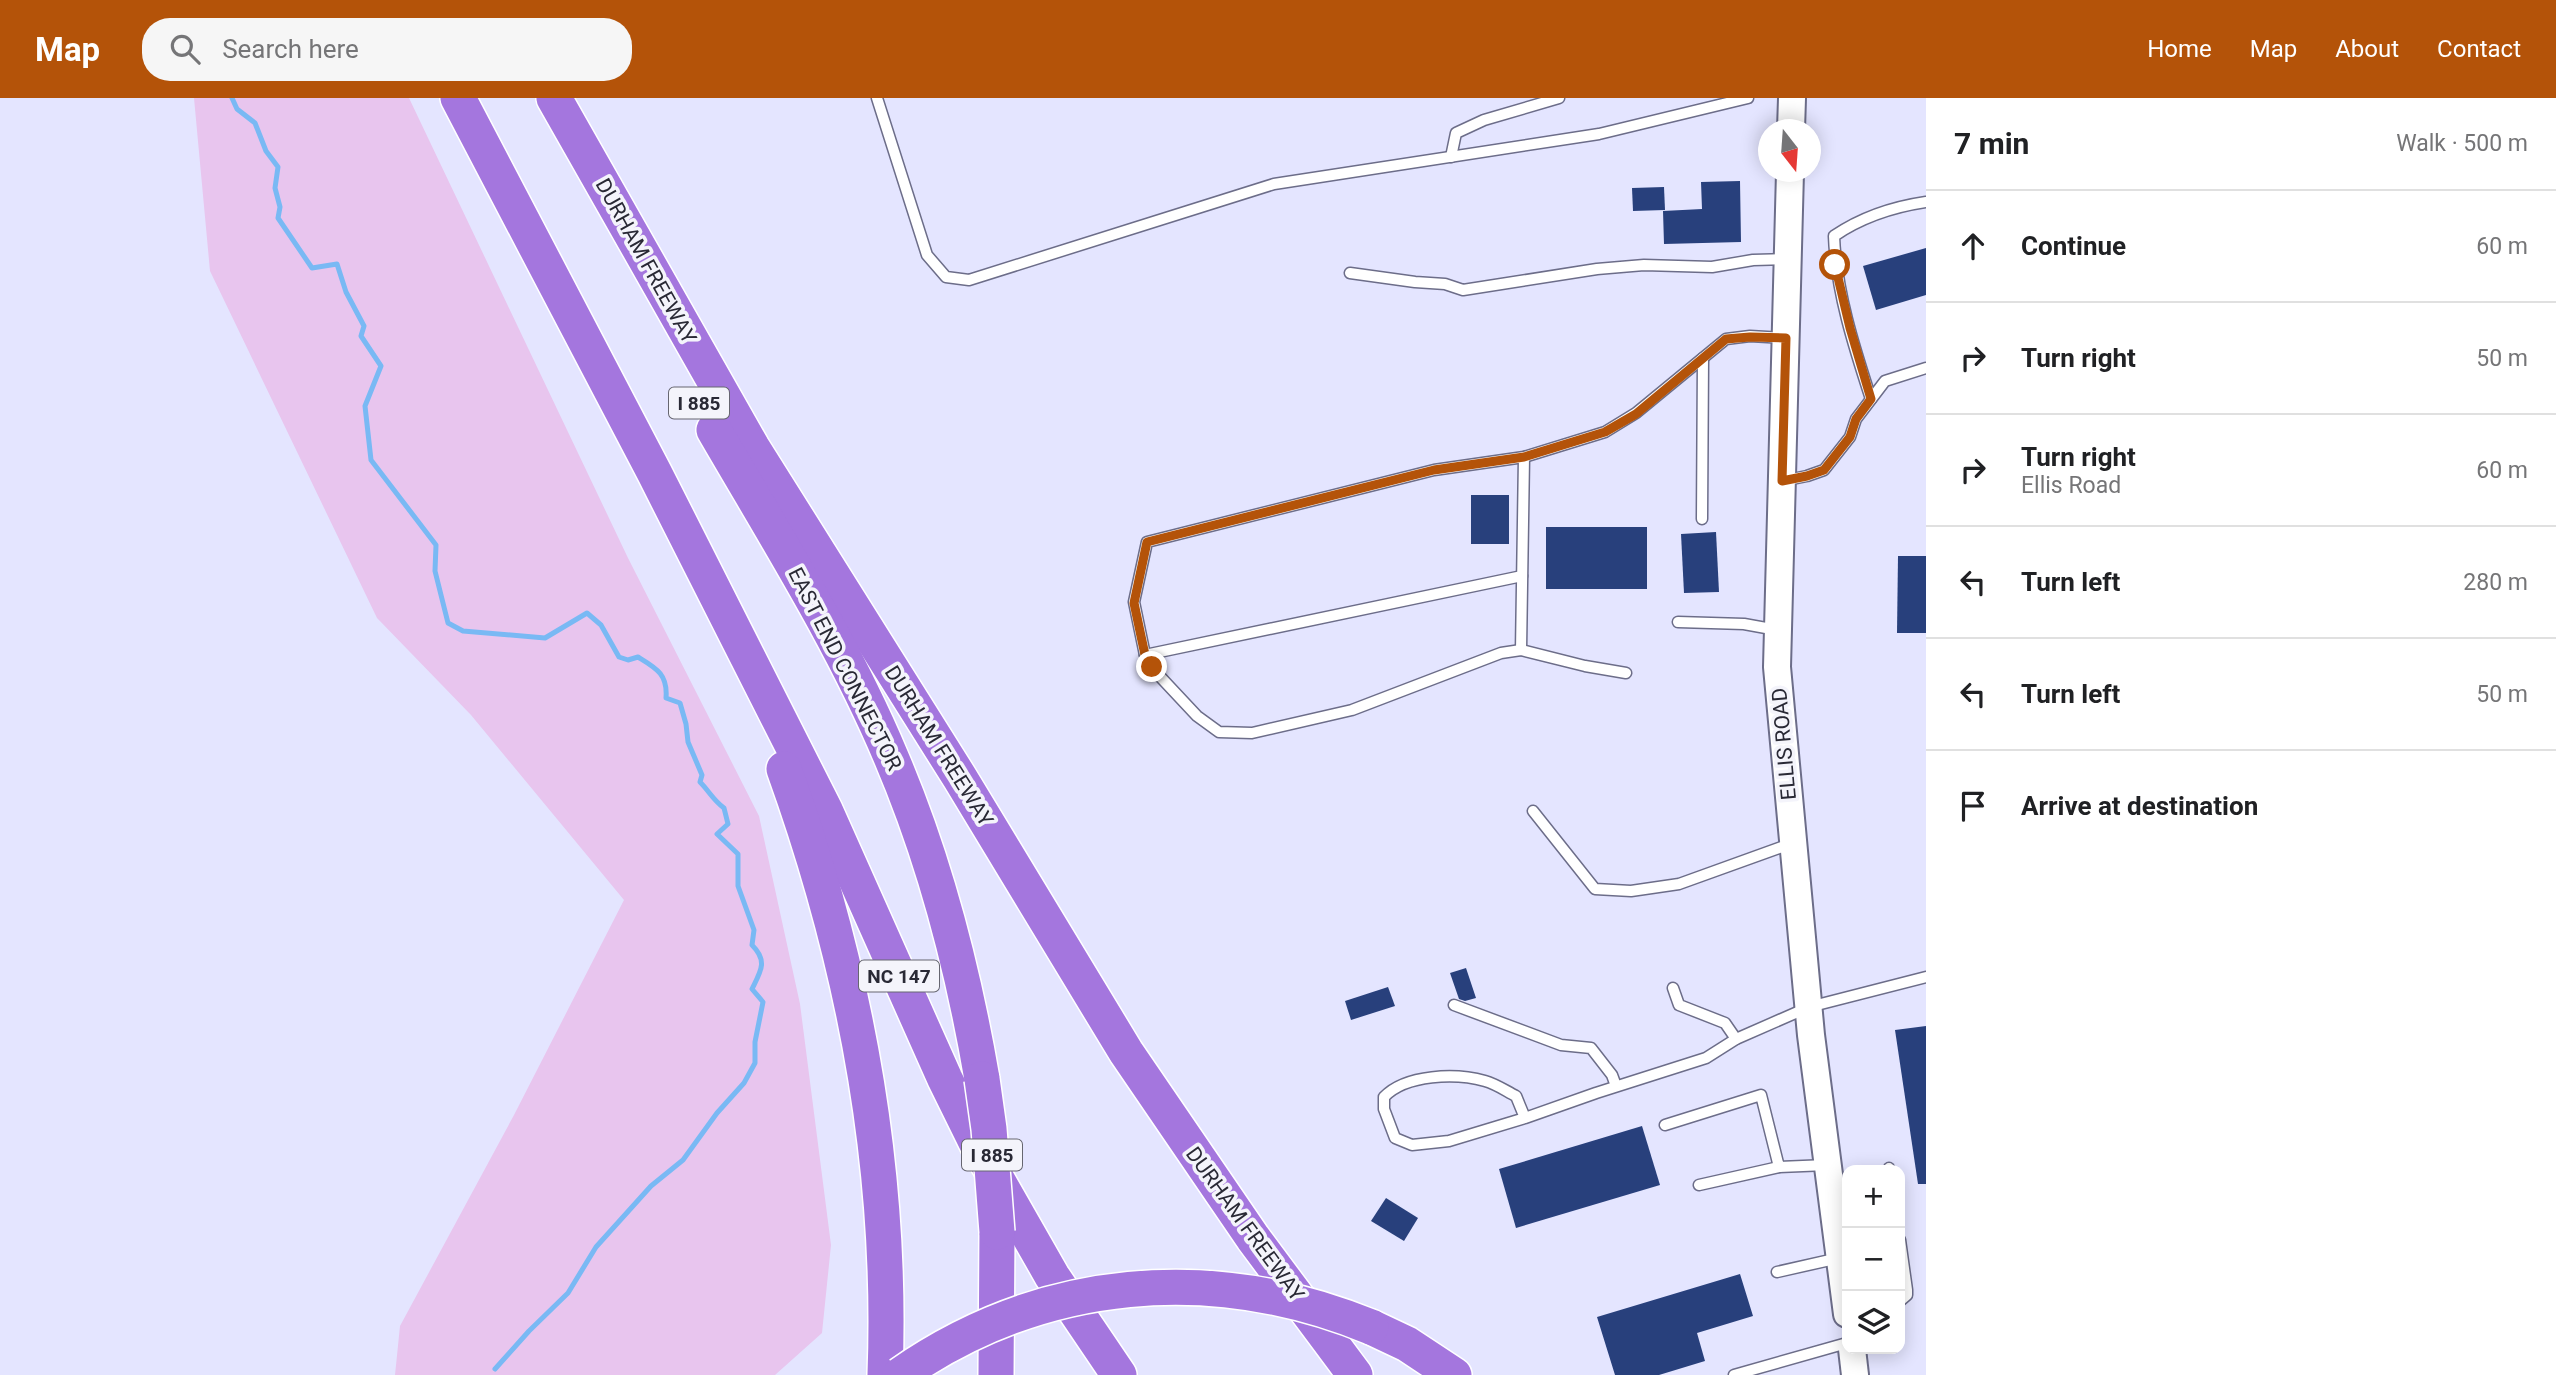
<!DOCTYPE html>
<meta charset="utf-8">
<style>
:root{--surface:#fff;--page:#f6f6f6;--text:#202124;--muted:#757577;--line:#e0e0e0;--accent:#b45309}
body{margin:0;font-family:Roboto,sans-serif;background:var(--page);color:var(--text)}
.controls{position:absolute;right:21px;bottom:21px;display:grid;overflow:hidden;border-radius:14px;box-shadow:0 4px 18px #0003}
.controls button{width:63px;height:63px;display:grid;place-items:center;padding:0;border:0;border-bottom:2px solid var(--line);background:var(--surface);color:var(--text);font:35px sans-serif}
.compass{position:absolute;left:1758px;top:21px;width:63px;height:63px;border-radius:50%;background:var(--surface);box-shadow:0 4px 18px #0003;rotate:163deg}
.stop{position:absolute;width:21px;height:21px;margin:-16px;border:5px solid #b45309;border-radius:50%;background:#fff}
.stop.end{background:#b45309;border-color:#fff;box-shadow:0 2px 7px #0008}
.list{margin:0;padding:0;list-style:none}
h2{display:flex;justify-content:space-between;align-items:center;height:91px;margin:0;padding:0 28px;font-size:30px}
h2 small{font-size:23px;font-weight:400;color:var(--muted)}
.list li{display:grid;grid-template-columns:46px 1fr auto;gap:21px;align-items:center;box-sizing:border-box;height:112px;padding:0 28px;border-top:2px solid var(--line)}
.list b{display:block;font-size:26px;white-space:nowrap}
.list p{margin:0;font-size:23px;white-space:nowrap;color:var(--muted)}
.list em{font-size:23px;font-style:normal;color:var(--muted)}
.icon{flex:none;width:38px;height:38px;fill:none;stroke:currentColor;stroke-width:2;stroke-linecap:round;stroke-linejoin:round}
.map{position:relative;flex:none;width:1926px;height:1277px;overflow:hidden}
header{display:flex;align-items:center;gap:42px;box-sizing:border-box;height:98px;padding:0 35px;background:var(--accent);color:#fff}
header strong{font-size:33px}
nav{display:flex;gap:38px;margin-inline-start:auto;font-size:24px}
.search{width:490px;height:63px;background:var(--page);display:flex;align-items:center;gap:18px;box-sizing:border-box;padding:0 24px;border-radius:28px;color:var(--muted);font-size:26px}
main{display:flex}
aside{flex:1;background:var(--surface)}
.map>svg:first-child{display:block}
.green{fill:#e8c5ee}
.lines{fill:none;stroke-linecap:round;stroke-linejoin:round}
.stream{stroke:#79b9f4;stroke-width:5}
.building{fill:#28407c}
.service-casing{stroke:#6c6d89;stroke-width:13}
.secondary-casing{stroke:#6c6d89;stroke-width:30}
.motorway-casing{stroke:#fff;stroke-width:38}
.service{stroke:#fff;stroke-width:10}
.secondary{stroke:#fff;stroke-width:26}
.motorway{stroke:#a476de;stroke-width:35}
.motorway-bridge-casing{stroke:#fff;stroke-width:38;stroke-linecap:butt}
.motorway-bridge{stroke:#a476de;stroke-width:35}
.route{stroke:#b45309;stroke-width:9}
.labels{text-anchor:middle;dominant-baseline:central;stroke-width:7;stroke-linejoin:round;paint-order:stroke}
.shield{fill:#f4f4fb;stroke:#666670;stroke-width:2}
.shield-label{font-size:19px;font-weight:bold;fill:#292935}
.street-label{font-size:21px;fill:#292935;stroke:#f4f4fb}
</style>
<header>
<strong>Map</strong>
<div class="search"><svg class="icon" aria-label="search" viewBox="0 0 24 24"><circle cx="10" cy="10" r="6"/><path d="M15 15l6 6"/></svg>Search here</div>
<nav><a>Home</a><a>Map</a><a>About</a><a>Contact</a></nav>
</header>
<main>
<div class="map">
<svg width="1926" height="1277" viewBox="0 0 1926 1277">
<rect width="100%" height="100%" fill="#e4e5ff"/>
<path class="green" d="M 194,0 L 409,0 L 628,460 L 759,718 L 800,906 L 831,1147 L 822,1235 L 775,1277 L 395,1277 L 400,1228 L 514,1017 L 624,802 L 471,617 L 377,520 L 210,173 Z"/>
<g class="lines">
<path class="stream" d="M 232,0 L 237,11 L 255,25 L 266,53 L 278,69 L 275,90 L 280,109 L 278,120 L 312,170 L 337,166 L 346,194 L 364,228 L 361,238 L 381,268 L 365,308 L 371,362 L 436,447 L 435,473 L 448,525 L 463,533 L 545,540 L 587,515 L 601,527 L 619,559 L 628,562 L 638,559 C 656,570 668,576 666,600 L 680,605 L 686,626 L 688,644 L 702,677 L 700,684 C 709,693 713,702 724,710 L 728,726 L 717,736 L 738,756 L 738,788 L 754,832 L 752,847 C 768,863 761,873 752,891 L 763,904 L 755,944 L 755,965 L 744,985 L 717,1015 L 683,1062 L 651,1088 L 596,1149 L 568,1195 L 529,1233 L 495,1271"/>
</g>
<g class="building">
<path d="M 1740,83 L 1741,144 L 1664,146 L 1663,113 L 1702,111 L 1701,84 Z"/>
<path d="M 1664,89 L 1665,112 L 1633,113 L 1632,90 Z"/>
<path d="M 1926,150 L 1926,197 L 1876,212 L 1863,168 Z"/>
<rect x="1471" y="397" width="38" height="49"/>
<rect x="1546" y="429" width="101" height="62"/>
<path d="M 1716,434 L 1719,494 L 1684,495 L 1681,436 Z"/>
<path d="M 1898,458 L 1926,458 L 1926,535 L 1897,535 Z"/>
<path d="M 1466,870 L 1476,900 L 1465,903 L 1459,901 L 1450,875 Z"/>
<path d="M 1388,889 L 1395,908 L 1351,922 L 1345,903 Z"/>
<path d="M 1926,928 L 1926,1086 L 1918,1086 L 1895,932 Z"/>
<path d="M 1642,1028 L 1660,1087 L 1516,1130 L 1499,1071 Z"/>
<path d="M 1386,1100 L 1418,1120 L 1404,1143 L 1371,1123 Z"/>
<path d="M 1740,1176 L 1753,1218 L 1697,1235 L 1705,1263 L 1659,1277 L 1615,1277 L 1597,1219 Z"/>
</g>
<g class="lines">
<g class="service-casing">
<g id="service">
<path d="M 877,0 L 927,157 L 946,179 L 969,182 L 1274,86 L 1599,36 L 1748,0"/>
<path d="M 1451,59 L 1456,35 L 1484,22 L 1559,0"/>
<path d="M 1350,175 L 1415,184 L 1445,186 L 1463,192 L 1597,171 L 1644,167 L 1712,169 L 1753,162 L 1787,161"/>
<path d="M 1871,301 C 1854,249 1836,193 1834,138 C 1862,119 1892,109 1926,104"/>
<path d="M 1782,383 L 1807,378 L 1824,372 L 1850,339 L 1856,321 L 1885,283 L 1926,270"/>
<path d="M 1702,421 L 1703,260"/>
<path d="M 1678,524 L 1744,526 L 1777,532"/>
<path d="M 1521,552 L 1524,359"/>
<path d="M 1145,557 L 1522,478"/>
<path d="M 1626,575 L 1585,568 L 1521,552 L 1501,555 L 1352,612 L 1252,635 L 1219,634 L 1197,618 L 1152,570 L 1145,557 L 1134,504 L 1147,444 L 1434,372 L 1524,359 L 1605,334 L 1636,315 L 1726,241 L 1750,238 L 1785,240"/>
<path d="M 1533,713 L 1595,791 L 1631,793 L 1679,786 L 1793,745"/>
<path d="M 1673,890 L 1679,907 L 1725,925 L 1736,941"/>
<path d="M 1454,907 L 1561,947 L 1591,950 L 1612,977 L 1616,988"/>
<path d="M 1525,1020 L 1516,998 C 1506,993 1496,986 1485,983 C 1456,975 1406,976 1384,999 L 1384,1011 L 1395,1040 L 1412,1047 L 1449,1043 L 1525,1020 L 1596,995 L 1706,960 L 1736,941 L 1809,909 L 1926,879"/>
<path d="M 1665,1027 L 1761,997 L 1779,1069 L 1827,1067"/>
<path d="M 1889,1070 L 1889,1072"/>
<path d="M 1699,1087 L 1779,1069"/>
<path d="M 1900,1142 L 1907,1192 L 1907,1197 L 1900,1203"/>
<path d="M 1777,1174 L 1839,1160"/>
<path d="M 1734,1277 L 1847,1245"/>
</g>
</g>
<g class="secondary-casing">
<g id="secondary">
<path d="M 1791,32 L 1792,0"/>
<path d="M 1790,74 L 1777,569 L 1811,937 L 1847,1216"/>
<path d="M 1852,1251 L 1855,1277"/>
</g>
</g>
<g class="motorway-casing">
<g id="motorway">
<path d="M 458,0 L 654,374 L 825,712 L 945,981 L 978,1048 L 1052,1178 L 1119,1277"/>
<path d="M 554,0 L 752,349 L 960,680 L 1126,954 L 1253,1140 L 1355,1277"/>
<path d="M 714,332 C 776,439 843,545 891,659 C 935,762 963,870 982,981"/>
<path d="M 784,671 C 855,868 893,1068 885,1277"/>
<path d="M 1371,1229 L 1407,1246 L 1454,1277"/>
<path d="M 996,1277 L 997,1134"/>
</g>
</g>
<use href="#service" class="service"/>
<use href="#secondary" class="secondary"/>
<use href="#motorway" class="motorway"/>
<g class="motorway-bridge-casing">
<g id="motorway-bridge">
<path d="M 982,981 L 989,1031 L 997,1134"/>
<path d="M 900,1277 C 1042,1178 1212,1164 1371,1229"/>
</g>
</g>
<use href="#motorway-bridge" class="motorway-bridge"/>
</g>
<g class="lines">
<path class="route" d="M 1152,569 L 1145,557 L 1134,505 L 1147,444 L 1434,372 L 1524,359 L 1605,334 L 1636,316 L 1726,241 L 1750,239 L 1786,240 L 1782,383 L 1807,378 L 1824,372 L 1850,339 L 1856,321 L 1871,301 L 1850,230 L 1835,167"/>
</g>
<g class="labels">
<g class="shield">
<rect x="669" y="289.5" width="60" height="31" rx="5"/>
<rect x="859" y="862.5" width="80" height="31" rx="5"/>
<rect x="962" y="1041.5" width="60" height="31" rx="5"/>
</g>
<g class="shield-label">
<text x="699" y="305">I 885</text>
<text x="899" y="878">NC 147</text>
<text x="992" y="1057">I 885</text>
</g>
<g class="street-label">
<text transform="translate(646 163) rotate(61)">DURHAM FREEWAY</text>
<text transform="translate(845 571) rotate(63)">EAST END CONNECTOR</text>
<text transform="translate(1784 646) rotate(-95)">ELLIS ROAD</text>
<text transform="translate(939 648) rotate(58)">DURHAM FREEWAY</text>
<text transform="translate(1245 1126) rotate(54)">DURHAM FREEWAY</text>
</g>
</g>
</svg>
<div class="controls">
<button>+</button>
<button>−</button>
<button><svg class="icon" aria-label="layers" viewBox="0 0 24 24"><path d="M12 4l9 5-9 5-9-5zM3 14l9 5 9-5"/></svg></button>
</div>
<svg class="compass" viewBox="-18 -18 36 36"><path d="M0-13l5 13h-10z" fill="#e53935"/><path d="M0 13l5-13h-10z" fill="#757577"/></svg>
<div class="stop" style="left:1835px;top:167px"></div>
<div class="stop end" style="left:1152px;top:569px"></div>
</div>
<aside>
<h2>7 min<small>Walk · 500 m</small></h2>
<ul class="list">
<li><svg class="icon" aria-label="ahead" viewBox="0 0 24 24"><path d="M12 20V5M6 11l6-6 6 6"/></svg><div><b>Continue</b></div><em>60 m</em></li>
<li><svg class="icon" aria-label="right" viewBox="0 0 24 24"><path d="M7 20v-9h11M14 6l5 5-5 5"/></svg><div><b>Turn right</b></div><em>50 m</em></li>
<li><svg class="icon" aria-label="right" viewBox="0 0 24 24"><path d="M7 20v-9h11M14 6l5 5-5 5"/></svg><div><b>Turn right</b><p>Ellis Road</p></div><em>60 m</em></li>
<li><svg class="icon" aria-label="left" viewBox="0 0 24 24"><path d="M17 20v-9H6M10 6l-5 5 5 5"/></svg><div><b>Turn left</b></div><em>280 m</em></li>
<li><svg class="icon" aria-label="left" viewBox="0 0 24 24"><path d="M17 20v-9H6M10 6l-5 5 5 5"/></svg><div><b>Turn left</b></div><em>50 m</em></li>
<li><svg class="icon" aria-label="arrive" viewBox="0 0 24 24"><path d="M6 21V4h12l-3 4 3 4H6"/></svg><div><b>Arrive at destination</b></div></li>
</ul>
</aside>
</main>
